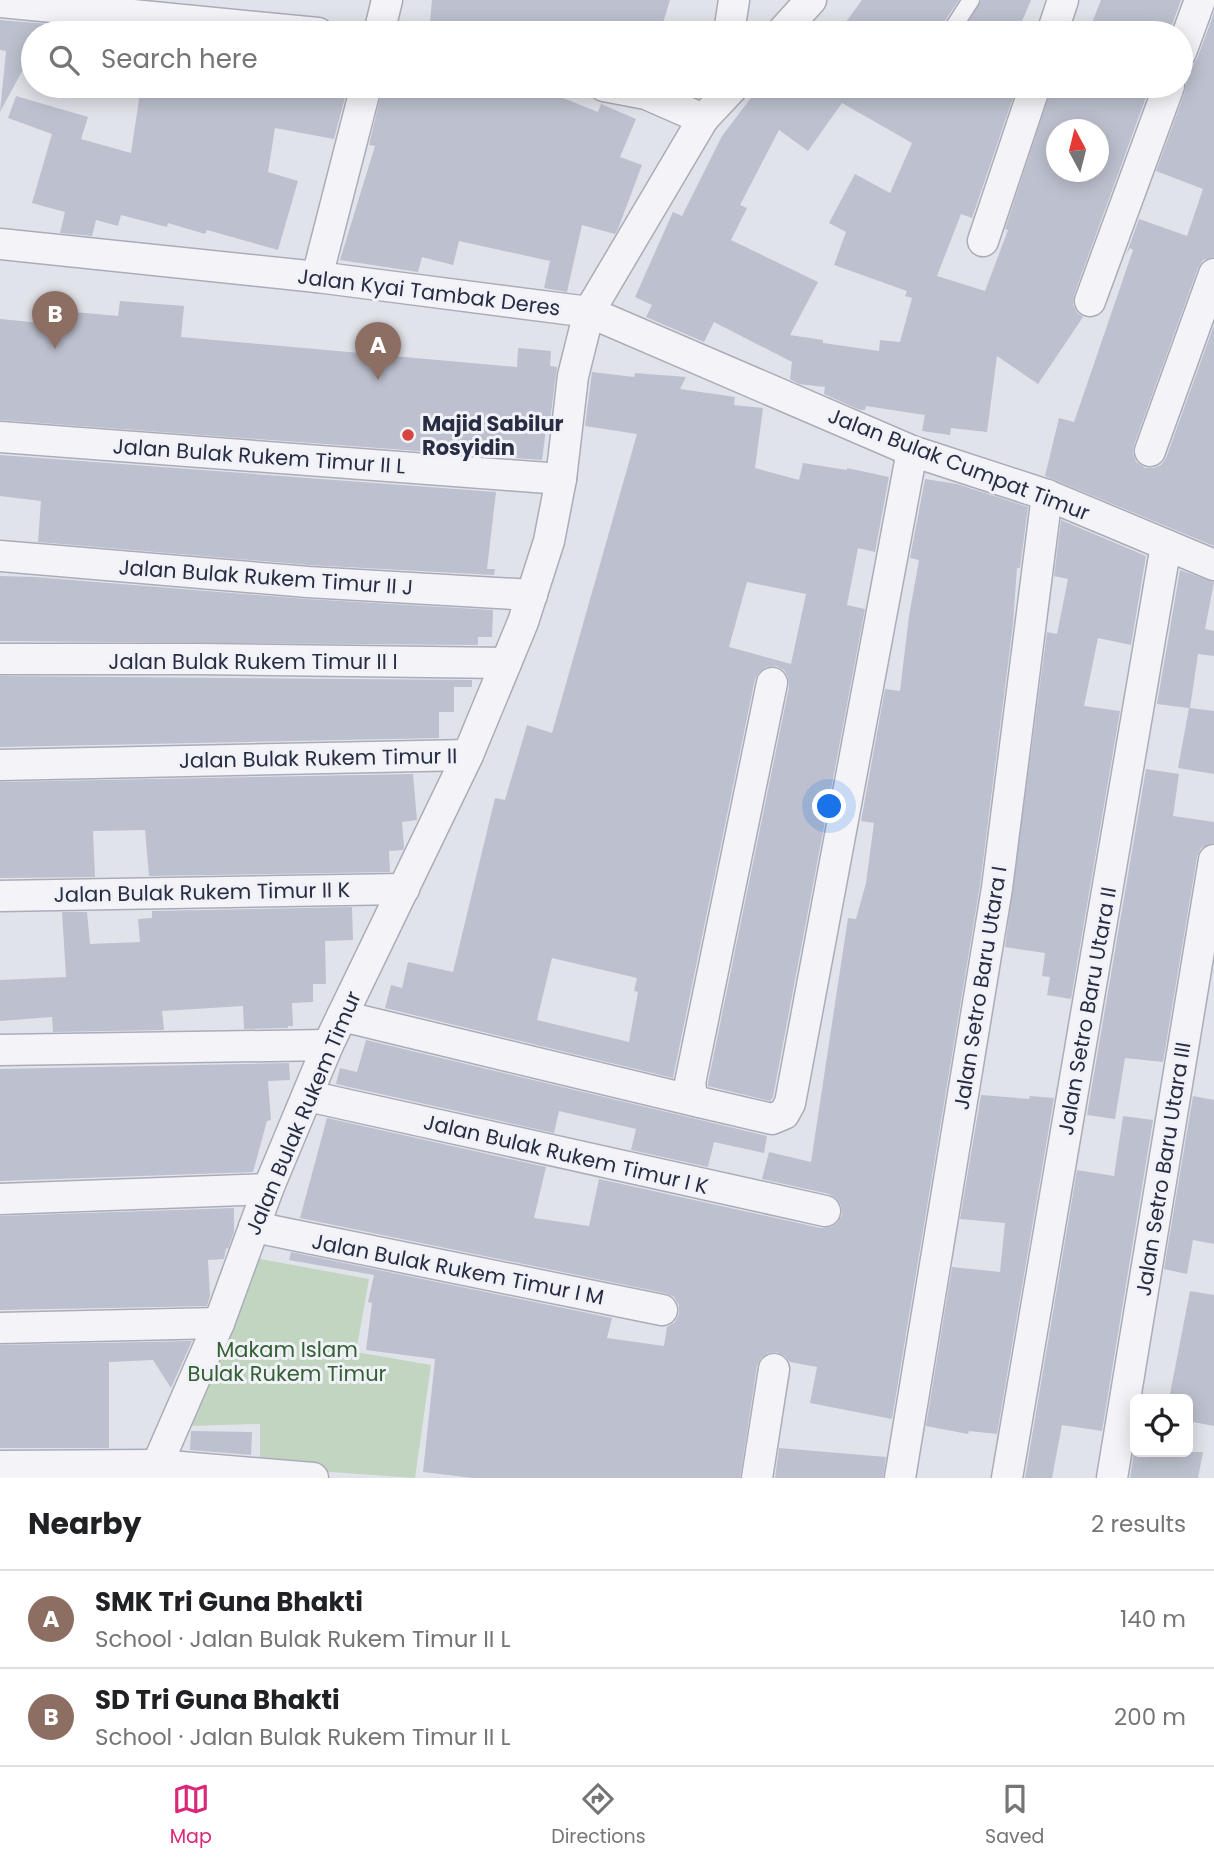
<!DOCTYPE html>
<meta charset="utf-8">
<style>
:root{--surface:#fff;--page:#f2f2f2;--text:#202124;--muted:#757577;--line:#e0e0e0;--accent:#db2777}
body{margin:0;font-family:Poppins,sans-serif;background:var(--page);color:var(--text)}
.controls{position:absolute;right:21px;bottom:21px;display:grid;overflow:hidden;border-radius:10px;box-shadow:0 4px 18px #0003}
.controls button{width:63px;height:63px;display:grid;place-items:center;padding:0;border:0;border-bottom:2px solid var(--line);background:var(--surface);color:var(--text);font:35px sans-serif}
.compass{position:absolute;left:1046px;top:119px;width:63px;height:63px;border-radius:50%;background:var(--surface);box-shadow:0 4px 18px #0003;rotate:353deg}
.you{position:absolute;left:830px;top:807px;width:24px;height:24px;margin:-18px;border:5px solid #fff;border-radius:50%;background:#1a73e8;box-shadow:0 0 0 10px #1a73e833}
.badge{display:grid;place-items:center;width:46px;height:46px;border-radius:50%;background:var(--accent);color:#fff;font-size:23px;font-weight:700}
.pin{position:absolute;translate:-50% -58px;filter:drop-shadow(0 2px 4px #0008)}
.pin::after{content:'';position:absolute;top:37px;width:24px;height:21px;background:inherit;clip-path:polygon(0 0,100% 0,50% 100%)}
.list{margin:0;padding:0;list-style:none}
h2{display:flex;justify-content:space-between;align-items:center;height:91px;margin:0;padding:0 28px;font-size:30px}
h2 small{font-size:23px;font-weight:400;color:var(--muted)}
.list li{display:grid;grid-template-columns:46px 1fr auto;gap:21px;align-items:center;box-sizing:border-box;height:98px;padding:0 28px;border-top:2px solid var(--line)}
.list b{display:block;font-size:26px;white-space:nowrap}
.list p{margin:0;font-size:23px;white-space:nowrap;color:var(--muted)}
.list em{font-size:23px;font-style:normal;color:var(--muted)}
.icon{flex:none;width:38px;height:38px;fill:none;stroke:currentColor;stroke-width:2;stroke-linecap:round;stroke-linejoin:round}
.map{position:relative;flex:none;width:1214px;height:1478px;overflow:hidden}
.search{position:absolute;background:var(--surface);box-shadow:0 4px 18px #0003;left:21px;right:21px;top:21px;height:77px;display:flex;align-items:center;gap:18px;box-sizing:border-box;padding:0 24px;border-radius:38px;color:var(--muted);font-size:26px}
.sheet{height:287px;background:var(--surface)}
nav{display:flex;justify-content:space-around;align-items:center;box-sizing:border-box;height:98px;border-top:2px solid var(--line);background:var(--surface);font-size:19px;color:var(--muted)}
nav a{display:grid;justify-items:center;gap:4px}
nav .on{color:var(--accent)}
.map>svg:first-child{display:block}
.green{fill:#c2d5c1}
.building{fill:#bdc0ce;fill-rule:evenodd}
.lines{fill:none;stroke-linecap:round;stroke-linejoin:round}
.service-casing{stroke:#aaacb8;stroke-width:19}
.minor-casing{stroke:#aaacb8;stroke-width:33}
.service{stroke:#f4f4f8;stroke-width:16}
.minor{stroke:#f4f4f8;stroke-width:30}
.poi-dot{fill:#d7443e;stroke:#f0f2f8;stroke-width:2.5}
.labels{text-anchor:middle;dominant-baseline:central;stroke-width:6;stroke-linejoin:round;paint-order:stroke}
.street-label{font-size:21px;fill:#282d43;stroke:#f0f2f8}
.poi-label{font-size:21px;font-weight:bold;fill:#282d43;stroke:#f0f2f8;text-anchor:start}
.park-label{font-size:21px;fill:#346034;stroke:#f0f2f8}
</style>
<div class="map">
<svg width="1214" height="1478" viewBox="0 0 1214 1478">
<rect width="100%" height="100%" fill="#e1e3ea"/>
<path class="green" d="M 255,1258 L 369,1279 L 356,1352 L 431,1365 L 415,1478 L 260,1467 L 260,1424 L 187,1426 Z"/>
<g class="building">
<path d="M 432,0 L 670,0 L 660,33 L 429,33 Z"/>
<path d="M 862,0 L 959,0 L 942,25 L 941,33 L 838,33 Z"/>
<path d="M 981,0 L 1031,0 L 1017,33 L 962,33 Z"/>
<path d="M 1101,0 L 1181,0 L 1169,33 L 1088,33 Z"/>
<path d="M 1214,13 L 1214,257 L 1203,260 L 1198,268 L 1134,445 L 1133,453 L 1136,462 L 1145,468 L 1154,468 L 1161,465 L 1166,458 L 1214,325 L 1214,546 L 1045,476 L 1059,418 L 1074,422 L 1133,250 L 1130,248 L 1126,255 L 1139,219 L 1187,236 L 1203,189 L 1156,171 L 1185,92 L 1186,82 L 1181,72 L 1192,66 L 1197,59 Z"/>
<path d="M 0,20 L 48,24 L 43,33 L 33,33 L 33,51 L 0,112 L 6,51 L 0,50 Z"/>
<path d="M 141,86 L 348,86 L 334,139 L 275,128 L 268,172 L 298,181 L 278,250 L 207,230 L 205,234 L 168,223 L 167,227 L 121,215 L 118,226 L 96,220 L 92,236 L 60,233 L 65,212 L 32,203 L 52,134 L 8,118 L 16,96 L 88,117 L 81,139 L 131,153 Z"/>
<path d="M 383,86 L 533,86 L 598,112 L 601,104 L 636,119 L 620,157 L 642,165 L 618,229 L 615,234 L 582,225 L 567,292 L 544,288 L 550,261 L 459,241 L 453,265 L 422,257 L 418,272 L 340,260 L 375,146 L 369,145 Z"/>
<path d="M 760,86 L 1017,86 L 972,218 L 961,214 L 937,276 L 985,291 L 1008,230 L 1005,229 L 1052,86 L 1150,86 L 1074,295 L 1073,305 L 1077,313 L 1083,317 L 1038,384 L 997,356 L 987,432 L 951,428 L 950,435 L 922,431 L 925,415 L 866,406 L 865,410 L 860,410 L 824,394 L 825,387 L 799,384 L 790,379 L 792,362 L 714,322 L 704,342 L 646,317 L 652,305 L 635,297 L 673,212 L 682,216 L 722,136 ZM 842,103 L 912,143 L 890,193 L 855,174 L 829,223 L 846,232 L 834,265 L 907,291 L 905,296 L 912,298 L 900,342 L 880,340 L 879,351 L 823,343 L 823,340 L 790,335 L 818,282 L 731,240 L 747,208 L 740,205 L 779,130 L 808,151 ZM 1056,130 L 1098,130 L 1098,172 L 1056,172 Z"/>
<path d="M 120,301 L 184,306 L 181,337 L 517,367 L 518,348 L 551,351 L 550,366 L 557,367 L 550,421 L 547,421 L 542,460 L 0,420 L 0,319 L 72,326 L 73,312 L 118,316 Z"/>
<path d="M 592,372 L 634,377 L 635,373 L 686,377 L 680,389 L 735,397 L 734,405 L 763,408 L 755,468 L 799,480 L 803,463 L 847,470 L 847,468 L 889,477 L 875,552 L 858,548 L 847,605 L 865,609 L 773,1097 L 770,1101 L 708,1086 L 708,1083 L 789,687 L 788,677 L 784,670 L 776,666 L 766,667 L 759,672 L 755,679 L 673,1078 L 385,1008 L 391,985 L 402,988 L 408,962 L 453,972 L 495,798 L 505,800 L 527,725 L 552,733 L 637,434 L 585,426 ZM 747,582 L 806,594 L 791,664 L 729,647 ZM 552,958 L 637,978 L 634,991 L 638,992 L 629,1042 L 537,1020 Z"/>
<path d="M 0,455 L 496,492 L 487,569 L 495,569 L 494,575 L 309,565 L 38,542 L 41,501 L 0,496 Z"/>
<path d="M 925,479 L 957,484 L 1028,507 L 1020,568 L 1017,568 L 1013,624 L 980,885 L 892,1419 L 810,1403 L 817,1367 L 790,1362 L 785,1356 L 777,1352 L 768,1353 L 761,1358 L 757,1366 L 740,1478 L 473,1478 L 423,1472 L 435,1359 L 366,1350 L 372,1303 L 368,1302 L 374,1275 L 289,1260 L 291,1252 L 612,1318 L 607,1338 L 664,1346 L 667,1327 L 675,1322 L 679,1314 L 679,1305 L 674,1297 L 665,1293 L 300,1218 L 327,1118 L 546,1167 L 534,1218 L 589,1226 L 599,1179 L 821,1228 L 831,1227 L 837,1223 L 842,1215 L 841,1205 L 837,1199 L 829,1194 L 762,1179 L 769,1152 L 811,1162 L 848,918 L 856,919 L 866,883 L 874,823 L 861,821 L 885,689 L 900,691 L 909,616 L 919,560 L 910,558 Z"/>
<path d="M 1061,520 L 1146,556 L 1131,645 L 1098,638 L 1084,706 L 1120,711 L 1071,999 L 1047,995 L 1050,977 L 1042,976 L 1045,953 L 1005,947 L 1047,632 L 1057,634 L 1068,579 L 1054,576 Z"/>
<path d="M 1180,570 L 1214,582 L 1205,629 L 1214,631 L 1214,656 L 1198,654 L 1190,708 L 1214,711 L 1214,774 L 1178,768 L 1189,708 L 1157,704 Z"/>
<path d="M 0,576 L 35,577 L 307,599 L 493,610 L 492,637 L 478,637 L 478,645 L 0,641 Z"/>
<path d="M 0,676 L 472,680 L 472,687 L 454,687 L 454,712 L 439,712 L 439,738 L 0,747 Z"/>
<path d="M 1146,769 L 1179,774 L 1173,816 L 1214,822 L 1214,843 L 1201,848 L 1197,857 L 1163,1062 L 1125,1058 L 1115,1119 L 1087,1115 Z"/>
<path d="M 413,774 L 417,820 L 402,822 L 404,847 L 403,850 L 389,851 L 390,872 L 149,876 L 145,830 L 93,831 L 95,877 L 0,878 L 0,782 Z"/>
<path d="M 352,907 L 353,940 L 325,941 L 326,984 L 313,984 L 313,1002 L 292,1003 L 293,1026 L 288,1026 L 288,1028 L 244,1029 L 243,1006 L 162,1011 L 164,1030 L 53,1032 L 52,1017 L 0,1021 L 0,980 L 66,977 L 62,912 L 87,912 L 90,944 L 140,942 L 138,919 L 152,918 L 152,911 Z"/>
<path d="M 366,1040 L 767,1136 L 764,1153 L 714,1142 L 708,1167 L 631,1150 L 636,1129 L 559,1111 L 554,1133 L 336,1084 L 340,1068 L 357,1072 Z"/>
<path d="M 289,1063 L 290,1080 L 268,1081 L 271,1120 L 267,1121 L 253,1172 L 0,1181 L 0,1069 Z"/>
<path d="M 981,1095 L 1029,1099 L 1030,1096 L 1054,1098 L 997,1434 L 969,1431 L 968,1434 L 926,1426 L 952,1267 L 1000,1272 L 1005,1223 L 960,1219 Z"/>
<path d="M 1193,1096 L 1214,1100 L 1214,1244 L 1193,1240 L 1187,1274 L 1164,1269 Z"/>
<path d="M 1123,1116 L 1153,1120 L 1102,1431 L 1062,1425 L 1052,1478 L 1025,1478 L 1077,1170 L 1114,1176 Z"/>
<path d="M 234,1208 L 234,1232 L 228,1249 L 226,1248 L 224,1259 L 208,1260 L 210,1296 L 207,1306 L 0,1310 L 0,1216 Z"/>
<path d="M 1190,1291 L 1214,1295 L 1214,1426 L 1188,1421 L 1188,1399 L 1169,1399 Z"/>
<path d="M 192,1341 L 171,1388 L 153,1360 L 109,1362 L 109,1448 L 0,1448 L 0,1345 Z"/>
<path d="M 191,1431 L 252,1432 L 251,1455 L 190,1450 Z"/>
<path d="M 779,1448 L 886,1457 L 883,1478 L 775,1478 Z"/>
<path d="M 1134,1452 L 1203,1452 L 1198,1478 L 1130,1478 Z"/>
</g>
<g class="lines">
<g class="service-casing">
<path id="service" d="M 951,31 L 971,0"/>
</g>
<g class="minor-casing">
<g id="minor">
<path d="M 0,2 L 318,33"/>
<path d="M 379,33 L 387,0"/>
<path d="M 729,33 L 734,0"/>
<path d="M 781,33 L 811,0"/>
<path d="M 1052,33 L 1063,0"/>
<path d="M 1181,52 L 1200,0"/>
<path d="M 604,86 L 646,94 L 703,119"/>
<path d="M 983,241 L 1035,86"/>
<path d="M 0,244 L 317,277 L 589,312 L 703,119 L 734,86"/>
<path d="M 317,277 L 366,86"/>
<path d="M 1090,301 L 1169,86"/>
<path d="M 0,437 L 561,479"/>
<path d="M 1150,451 L 1214,274"/>
<path d="M 0,556 L 308,582 L 532,595"/>
<path d="M 0,659 L 199,659 L 506,663"/>
<path d="M 772,683 L 690,1083 L 692,1095 L 699,1102 L 772,1119 L 784,1114 L 790,1103 L 912,451"/>
<path d="M 0,765 L 468,755"/>
<path d="M 0,896 L 404,889"/>
<path d="M 342,1016 L 699,1102"/>
<path d="M 0,1050 L 328,1045"/>
<path d="M 308,1096 L 825,1211"/>
<path d="M 0,1199 L 268,1189"/>
<path d="M 254,1227 L 662,1310"/>
<path d="M 0,1328 L 219,1323"/>
<path d="M 0,1466 L 157,1465 L 313,1478"/>
<path d="M 154,1478 L 157,1465 L 219,1323 L 268,1189 L 328,1045 L 468,755 L 523,622 L 549,541 L 561,479 L 573,376 L 589,312 L 912,451 L 1047,495 L 1214,565"/>
<path d="M 757,1478 L 774,1369"/>
<path d="M 900,1478 L 997,888 L 1047,495"/>
<path d="M 1007,1478 L 1166,545"/>
<path d="M 1112,1478 L 1214,860"/>
</g>
</g>
<use href="#service" class="service"/>
<use href="#minor" class="minor"/>
</g>
<circle class="poi-dot" cx="408" cy="435" r="7"/>
<g class="labels">
<g class="street-label">
<text transform="translate(429 292) rotate(7)">Jalan Kyai Tambak Deres</text>
<text transform="translate(259 456) rotate(4)">Jalan Bulak Rukem Timur II L</text>
<text transform="translate(959 464) rotate(21)">Jalan Bulak Cumpat Timur</text>
<text transform="translate(266 577) rotate(4)">Jalan Bulak Rukem Timur II J</text>
<text x="253" y="661">Jalan Bulak Rukem Timur II I</text>
<text transform="translate(318 758) rotate(-1)">Jalan Bulak Rukem Timur II</text>
<text transform="translate(202 892) rotate(-1)">Jalan Bulak Rukem Timur II K</text>
<text transform="translate(980 988) rotate(-81)">Jalan Setro Baru Utara I</text>
<text transform="translate(1087 1011) rotate(-80)">Jalan Setro Baru Utara II</text>
<text transform="translate(303 1113) rotate(-67)">Jalan Bulak Rukem Timur</text>
<text transform="translate(566 1154) rotate(13)">Jalan Bulak Rukem Timur I K</text>
<text transform="translate(1163 1169) rotate(-81)">Jalan Setro Baru Utara III</text>
<text transform="translate(458 1269) rotate(11)">Jalan Bulak Rukem Timur I M</text>
</g>
<g class="poi-label">
<text x="422" y="423">Majid Sabilur<tspan x="422" dy="24">Rosyidin</tspan></text>
</g>
<g class="park-label">
<text x="287" y="1349">Makam Islam<tspan x="287" dy="24">Bulak Rukem Timur</tspan></text>
</g>
</g>
</svg>
<div class="controls">
<button><svg class="icon" aria-label="locate" viewBox="0 0 24 24"><circle cx="12" cy="12" r="6"/><path d="M12 2v4M12 18v4M2 12h4M18 12h4"/></svg></button>
</div>
<svg class="compass" viewBox="-18 -18 36 36"><path d="M0-13l5 13h-10z" fill="#e53935"/><path d="M0 13l5-13h-10z" fill="#757577"/></svg>
<div class="you"></div>
<div class="pin badge" style="left:378px;top:380px;background:#8d6e63">A</div>
<div class="pin badge" style="left:55px;top:349px;background:#8d6e63">B</div>
<div class="search"><svg class="icon" aria-label="search" viewBox="0 0 24 24"><circle cx="10" cy="10" r="6"/><path d="M15 15l6 6"/></svg>Search here</div>
</div>
<section class="sheet">
<h2>Nearby<small>2 results</small></h2>
<ul class="list">
<li><span class="badge" style="background:#8d6e63">A</span><div><b>SMK Tri Guna Bhakti</b><p>School · Jalan Bulak Rukem Timur II L</p></div><em>140 m</em></li>
<li><span class="badge" style="background:#8d6e63">B</span><div><b>SD Tri Guna Bhakti</b><p>School · Jalan Bulak Rukem Timur II L</p></div><em>200 m</em></li>
</ul>
</section>
<nav>
<a class="on"><svg class="icon" aria-label="map" viewBox="0 0 24 24"><path d="M3 6l6-2 6 2 6-2v14l-6 2-6-2-6 2zM9 4v14M15 6v14"/></svg>Map</a>
<a><svg class="icon" aria-label="directions" viewBox="0 0 24 24"><path d="M12 3l9 9-9 9-9-9zM9 14v-3h6M13 9l2 2-2 2"/></svg>Directions</a>
<a><svg class="icon" aria-label="saved" viewBox="0 0 24 24"><path d="M7 4h10v16l-5-4-5 4z"/></svg>Saved</a>
</nav>
